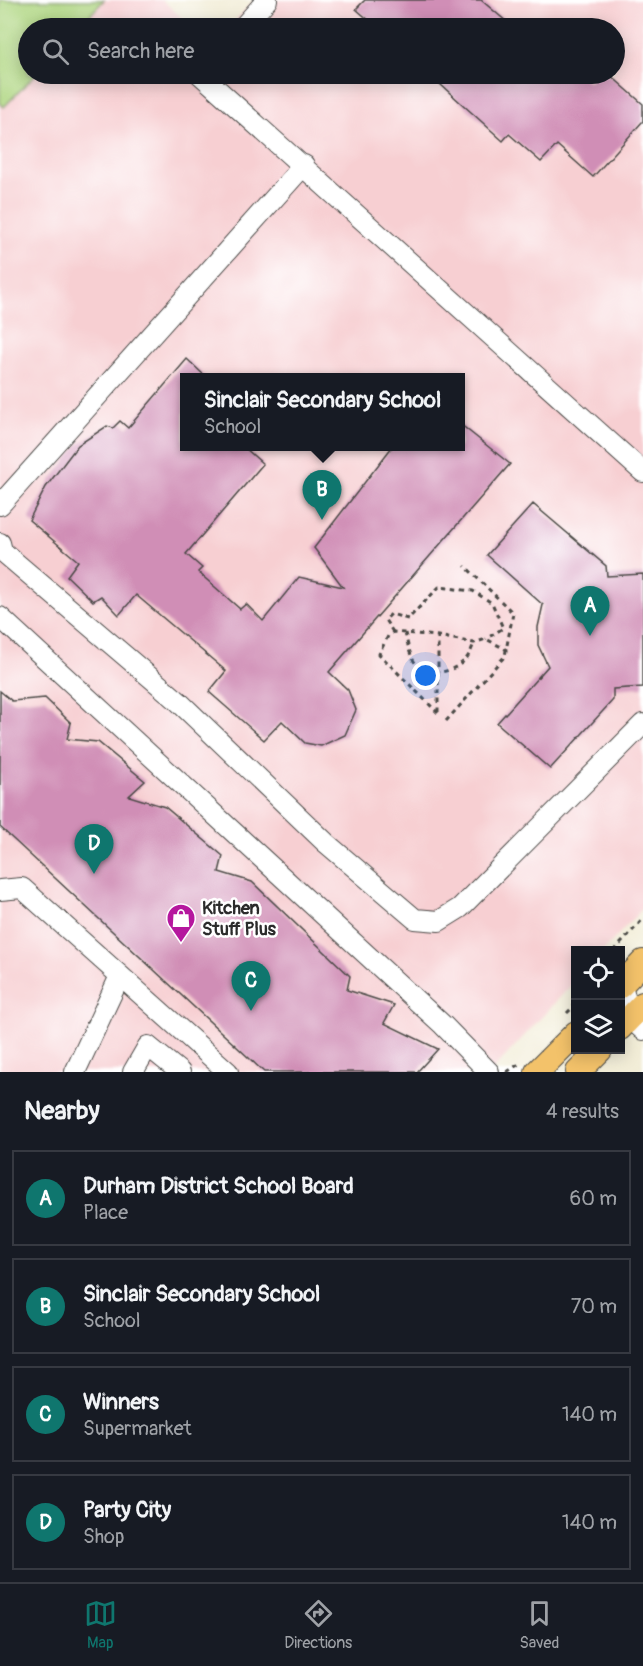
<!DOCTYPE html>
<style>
:root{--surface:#171b24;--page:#20242c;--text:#f1f3f6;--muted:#9ea1a6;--line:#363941;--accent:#0f766e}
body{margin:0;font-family:Pangolin,sans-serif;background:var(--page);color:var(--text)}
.controls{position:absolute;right:18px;bottom:18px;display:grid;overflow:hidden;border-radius:0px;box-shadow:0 3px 15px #0003}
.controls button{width:54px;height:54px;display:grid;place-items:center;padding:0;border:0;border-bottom:2px solid var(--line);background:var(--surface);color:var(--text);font:30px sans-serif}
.you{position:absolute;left:426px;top:676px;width:21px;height:21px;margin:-15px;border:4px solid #fff;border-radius:50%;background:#1a73e8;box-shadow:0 0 0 9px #1a73e833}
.badge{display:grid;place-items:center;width:39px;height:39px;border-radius:50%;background:var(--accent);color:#fff;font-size:20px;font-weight:700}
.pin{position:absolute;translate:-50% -50px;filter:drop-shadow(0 2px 3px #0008)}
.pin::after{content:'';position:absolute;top:32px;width:21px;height:18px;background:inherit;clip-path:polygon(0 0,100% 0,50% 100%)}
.popup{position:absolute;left:180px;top:373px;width:285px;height:78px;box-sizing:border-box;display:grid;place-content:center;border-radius:0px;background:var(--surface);filter:drop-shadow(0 2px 4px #0005);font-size:20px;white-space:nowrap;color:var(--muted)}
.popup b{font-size:22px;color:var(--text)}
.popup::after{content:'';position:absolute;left:50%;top:100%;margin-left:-12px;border:12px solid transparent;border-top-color:var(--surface)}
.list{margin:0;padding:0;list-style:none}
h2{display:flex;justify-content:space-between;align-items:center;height:78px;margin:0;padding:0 24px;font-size:26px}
h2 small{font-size:20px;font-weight:400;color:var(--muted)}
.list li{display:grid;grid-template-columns:39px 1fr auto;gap:18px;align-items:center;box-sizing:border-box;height:96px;margin:0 12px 12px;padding:0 12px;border:2px solid var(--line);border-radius:0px}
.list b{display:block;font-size:22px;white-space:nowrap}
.list p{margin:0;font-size:20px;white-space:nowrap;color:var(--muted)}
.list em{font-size:20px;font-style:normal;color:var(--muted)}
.icon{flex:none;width:33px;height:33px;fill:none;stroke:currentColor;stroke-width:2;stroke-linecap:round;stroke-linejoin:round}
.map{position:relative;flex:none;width:643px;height:1072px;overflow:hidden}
.search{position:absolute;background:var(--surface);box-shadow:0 3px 15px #0003;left:18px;right:18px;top:18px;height:66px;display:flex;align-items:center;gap:15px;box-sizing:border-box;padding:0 21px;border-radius:33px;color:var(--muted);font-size:22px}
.sheet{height:510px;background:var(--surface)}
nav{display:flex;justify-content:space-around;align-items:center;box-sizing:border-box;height:84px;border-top:2px solid var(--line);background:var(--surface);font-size:16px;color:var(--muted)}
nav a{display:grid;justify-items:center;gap:3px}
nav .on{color:var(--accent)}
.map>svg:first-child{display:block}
.built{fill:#f7cfd2;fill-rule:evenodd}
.green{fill:#aed580;stroke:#6c8056;stroke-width:1.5}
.building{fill:#d08eb6}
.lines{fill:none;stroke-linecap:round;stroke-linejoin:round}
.minor-casing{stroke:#494845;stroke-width:22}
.major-casing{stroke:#494845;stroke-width:26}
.path{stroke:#494845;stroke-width:3;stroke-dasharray:4.5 4.5;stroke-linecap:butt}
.minor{stroke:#fff;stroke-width:20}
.major{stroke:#f3c26a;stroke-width:24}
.labels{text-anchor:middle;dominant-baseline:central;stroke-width:5;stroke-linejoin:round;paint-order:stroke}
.poi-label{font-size:18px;font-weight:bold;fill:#2b2b2b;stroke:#fff;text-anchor:start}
</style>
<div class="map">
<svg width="643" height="1072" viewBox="0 0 643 1072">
<rect width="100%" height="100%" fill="#fff"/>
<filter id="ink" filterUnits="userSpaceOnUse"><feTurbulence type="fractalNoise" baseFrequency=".0167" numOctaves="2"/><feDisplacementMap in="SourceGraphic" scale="12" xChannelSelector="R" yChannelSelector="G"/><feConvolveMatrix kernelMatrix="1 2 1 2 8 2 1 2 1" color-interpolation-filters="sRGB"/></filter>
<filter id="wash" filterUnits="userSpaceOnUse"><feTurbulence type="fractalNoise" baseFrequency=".008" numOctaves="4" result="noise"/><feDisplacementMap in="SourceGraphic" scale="24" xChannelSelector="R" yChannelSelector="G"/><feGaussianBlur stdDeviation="1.35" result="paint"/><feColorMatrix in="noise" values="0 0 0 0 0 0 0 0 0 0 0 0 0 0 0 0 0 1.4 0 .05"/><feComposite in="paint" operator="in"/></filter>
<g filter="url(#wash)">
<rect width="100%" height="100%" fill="#f2edd7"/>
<path class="built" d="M 0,0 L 162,0 L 193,28 L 28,28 L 28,74 L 614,74 L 614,28 L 228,28 L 254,0 L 643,0 L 643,908 L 604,950 L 576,951 L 575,981 L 491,1072 L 0,1072 ZM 184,378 L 460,378 L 460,446 L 184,446 Z"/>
<path class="green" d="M 0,0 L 104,0 L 78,28 L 28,28 L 28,74 L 36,74 L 4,107 L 0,103 Z"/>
<g id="blocks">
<g class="building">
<path d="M 365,0 L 481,0 L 514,28 L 378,28 L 356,9 Z"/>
<path d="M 429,74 L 579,74 L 589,82 L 596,74 L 609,74 L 643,104 L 643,121 L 593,177 L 557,145 L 541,162 L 509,134 L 503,141 Z"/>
<path d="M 187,359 L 207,378 L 184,378 L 184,447 L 244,447 L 263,464 L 186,554 L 202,568 L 198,572 L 240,609 L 246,604 L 263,621 L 299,577 L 343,587 L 314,548 L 392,447 L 460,447 L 460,424 L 510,464 L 329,672 L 348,690 L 356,710 L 345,735 L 321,746 L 305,743 L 282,721 L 264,740 L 209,692 L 226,671 L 136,595 L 119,615 L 101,596 L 93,601 L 67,576 L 78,561 L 29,520 L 46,487 L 78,445 L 107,426 L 113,428 L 120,421 L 128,428 Z"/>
<path d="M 533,504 L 606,566 L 607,576 L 643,574 L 643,687 L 613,689 L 613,700 L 550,769 L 497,723 L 548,666 L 538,645 L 538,627 L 543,605 L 487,555 Z"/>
<path d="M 0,691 L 12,701 L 45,698 L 71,723 L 67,739 L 98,742 L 145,781 L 129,796 L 165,807 L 223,856 L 219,872 L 252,882 L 350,976 L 347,990 L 394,1005 L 384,1023 L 438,1049 L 417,1072 L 264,1072 L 0,827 Z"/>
</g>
</g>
</g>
<g filter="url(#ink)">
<use href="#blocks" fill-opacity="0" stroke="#494845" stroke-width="1.5"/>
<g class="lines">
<g class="minor-casing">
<g id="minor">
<path d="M 242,28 L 267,0"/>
<path d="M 200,74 L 643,472"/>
<path d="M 0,505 L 304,165"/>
<path d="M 0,543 L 2,551 L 178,701 L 326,843 L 415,919 L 439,921 L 460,908 L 643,724"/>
<path d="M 0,617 L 443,1025 L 489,1072"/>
<path d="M 0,890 L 22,888 L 228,1072"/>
<path d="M 622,984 L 630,1018 L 643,1030"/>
<path d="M 75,1072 L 120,976"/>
<path d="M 133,1072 L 148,1046 L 180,1072"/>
</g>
</g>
<g class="major-casing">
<g id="major">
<path d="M 620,986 L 643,962"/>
<path d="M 620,1028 L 643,1004"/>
<path d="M 537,1072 L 576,1033"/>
<path d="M 578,1072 L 600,1050"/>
</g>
</g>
<g class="path">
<path d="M 393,632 L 385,620 L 391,614 L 408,619 L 439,587 L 473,591 L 492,603 L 503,628 L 486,639"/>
<path d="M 405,633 C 408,645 410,660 420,668 C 432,678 456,670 465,660 C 469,656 472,649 474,643"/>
<path d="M 438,712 L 438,636"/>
<path d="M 438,713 L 379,654 L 388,636 L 393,632 L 438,636 L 474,643 L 486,639 L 507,650"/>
<path d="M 446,721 L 505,656 L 513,613 L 465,566"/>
<path d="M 614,951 L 643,919"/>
<path d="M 567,1013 L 576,1004"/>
<path d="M 507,1072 L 519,1064"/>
</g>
<use href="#minor" class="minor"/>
<use href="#major" class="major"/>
</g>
</g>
<defs>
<g id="shop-pin" transform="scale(1.5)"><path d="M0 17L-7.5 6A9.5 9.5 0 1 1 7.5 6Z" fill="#b5179e" stroke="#fff"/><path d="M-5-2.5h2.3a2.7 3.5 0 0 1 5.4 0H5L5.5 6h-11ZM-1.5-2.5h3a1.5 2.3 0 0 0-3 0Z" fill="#fff"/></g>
</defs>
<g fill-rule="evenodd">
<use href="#shop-pin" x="181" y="918"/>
</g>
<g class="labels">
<g class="poi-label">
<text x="202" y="908">Kitchen<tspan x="202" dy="21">Stuff Plus</tspan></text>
</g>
</g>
</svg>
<div class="controls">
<button><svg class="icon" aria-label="locate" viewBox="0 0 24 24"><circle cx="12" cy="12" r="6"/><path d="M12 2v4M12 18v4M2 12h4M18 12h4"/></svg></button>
<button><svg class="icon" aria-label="layers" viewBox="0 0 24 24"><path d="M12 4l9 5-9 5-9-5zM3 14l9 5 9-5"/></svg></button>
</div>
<div class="you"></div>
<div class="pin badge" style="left:590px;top:636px">A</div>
<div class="pin badge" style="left:322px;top:520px">B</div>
<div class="popup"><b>Sinclair Secondary School</b>School</div>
<div class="pin badge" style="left:251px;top:1011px">C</div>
<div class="pin badge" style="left:94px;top:874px">D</div>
<div class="search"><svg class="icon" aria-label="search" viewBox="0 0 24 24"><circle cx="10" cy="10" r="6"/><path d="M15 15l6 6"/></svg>Search here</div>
</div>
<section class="sheet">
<h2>Nearby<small>4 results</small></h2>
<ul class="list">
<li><span class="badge">A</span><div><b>Durham District School Board</b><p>Place</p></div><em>60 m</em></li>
<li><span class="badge">B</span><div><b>Sinclair Secondary School</b><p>School</p></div><em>70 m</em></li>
<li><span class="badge">C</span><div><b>Winners</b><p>Supermarket</p></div><em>140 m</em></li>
<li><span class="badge">D</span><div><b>Party City</b><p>Shop</p></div><em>140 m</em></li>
</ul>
</section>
<nav>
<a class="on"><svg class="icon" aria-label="map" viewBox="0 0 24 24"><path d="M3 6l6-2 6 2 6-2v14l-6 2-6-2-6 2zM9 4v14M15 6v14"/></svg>Map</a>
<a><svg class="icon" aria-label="directions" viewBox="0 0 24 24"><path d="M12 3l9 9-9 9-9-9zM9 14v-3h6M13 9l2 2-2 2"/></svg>Directions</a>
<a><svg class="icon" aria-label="saved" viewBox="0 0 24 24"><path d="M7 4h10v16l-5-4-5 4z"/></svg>Saved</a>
</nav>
